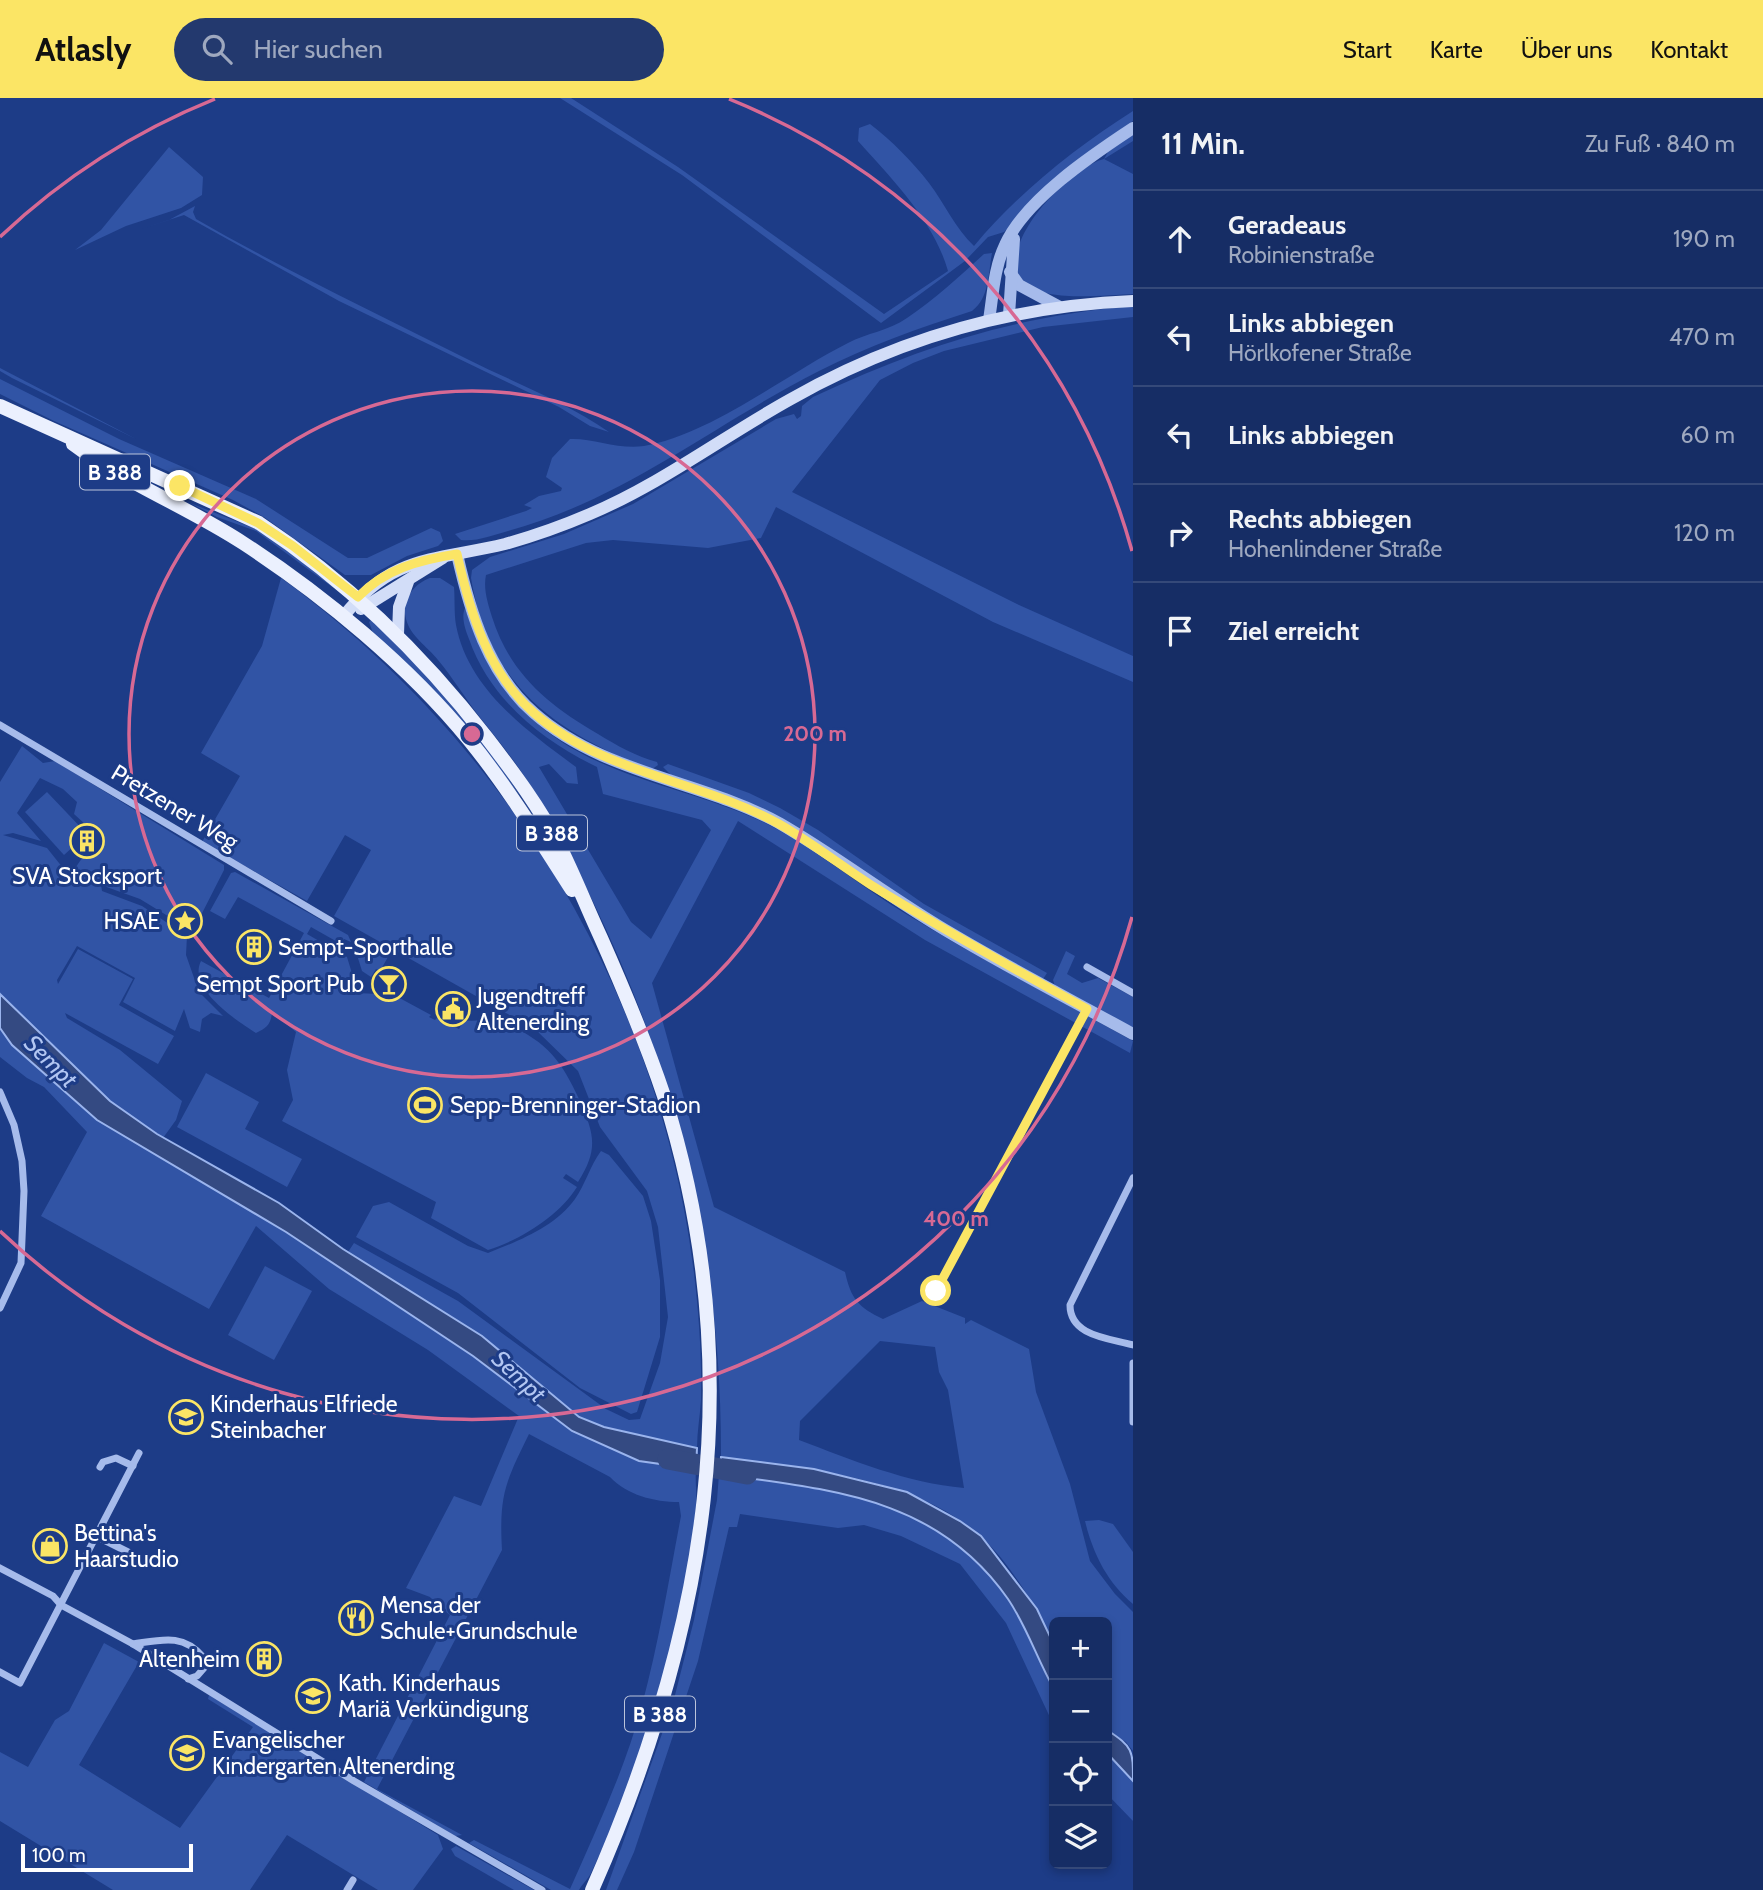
<!DOCTYPE html>
<html lang="de">
<meta charset="utf-8">
<style>
:root{--surface:#162d65;--page:#23396e;--text:#f1f3f6;--muted:#9ea8bf;--line:#354979;--accent:#fbe565}
body{margin:0;font-family:Cabin,sans-serif;background:var(--page);color:var(--text)}
.controls{position:absolute;right:21px;bottom:21px;display:grid;overflow:hidden;border-radius:10px;box-shadow:0 4px 10px #0003}
.controls button{width:63px;height:63px;display:grid;place-items:center;padding:0;border:0;border-bottom:2px solid var(--line);background:var(--surface);color:var(--text);font:35px sans-serif}
.scale{position:absolute;left:21px;bottom:18px;width:172px;box-sizing:border-box;padding-left:7px;border:4px solid #fff;border-top:0;font-size:19px;line-height:24px;white-space:nowrap;color:#fff;-webkit-text-stroke:5px #1d3c87;paint-order:stroke}
.stop{position:absolute;width:21px;height:21px;margin:-16px;border:5px solid #fbe565;border-radius:50%;background:#fff}
.stop.end{background:#fbe565;border-color:#fff;box-shadow:0 2px 7px #0008}
.list{margin:0;padding:0;list-style:none}
h2{display:flex;justify-content:space-between;align-items:center;height:91px;margin:0;padding:0 28px;font-size:30px}
h2 small{font-size:23px;font-weight:400;color:var(--muted)}
.list li{display:grid;grid-template-columns:46px 1fr auto;gap:21px;align-items:center;box-sizing:border-box;height:98px;padding:0 28px;border-top:2px solid var(--line)}
.list b{display:block;font-size:26px;white-space:nowrap}
.list p{margin:0;font-size:23px;white-space:nowrap;color:var(--muted)}
.list em{font-size:23px;font-style:normal;color:var(--muted)}
.icon{flex:none;width:38px;height:38px;fill:none;stroke:currentColor;stroke-width:2;stroke-linecap:round;stroke-linejoin:round}
.map{position:relative;flex:none;width:1133px;height:1792px;overflow:hidden}
header{display:flex;align-items:center;gap:42px;box-sizing:border-box;height:98px;padding:0 35px;background:var(--accent);color:#111}
header strong{font-size:33px}
nav{display:flex;gap:38px;margin-inline-start:auto;font-size:24px}
.search{width:490px;height:63px;background:var(--page);display:flex;align-items:center;gap:18px;box-sizing:border-box;padding:0 24px;border-radius:38px;color:var(--muted);font-size:26px}
main{display:flex}
aside{flex:1;background:var(--surface)}
.map>svg:first-child{display:block}
.green{fill:#3154a5;fill-rule:evenodd}
.water{fill:#344a82;stroke:#9ab4ed;stroke-width:2}
.lines{fill:none;stroke-linecap:round;stroke-linejoin:round}
.river{stroke:#344a82;stroke-width:21}
.minor{stroke:#a6bbeb;stroke-width:7}
.tertiary{stroke:#a6bbeb;stroke-width:12}
.secondary{stroke:#d2ddf8;stroke-width:12}
.primary{stroke:#ebf0fe;stroke-width:14}
.route{stroke:#fbe565;stroke-width:9}
.ring{fill:none;stroke:#d76994;stroke-width:3.5}
.labels{text-anchor:middle;dominant-baseline:central;stroke-width:6;stroke-linejoin:round;paint-order:stroke}
.shield{fill:#1d3c87;stroke:#bbc4db;stroke-width:2}
.shield-label{font-size:21px;font-weight:bold;fill:#fff}
.street-label{font-size:23px;fill:#fff;stroke:#1d3c87}
.poi-label{font-size:23px;fill:#fff;stroke:#1d3c87;text-anchor:start}
.water-label{font-size:24px;font-style:italic;fill:#b2c6f2;stroke:#1d3c87}
.centre{fill:#d76994;stroke:#1d3c87;stroke-width:3.5}
.ring-label{font-size:21px;text-anchor:middle;font-weight:bold;fill:#d76994;stroke:#1d3c87;stroke-width:6;stroke-linejoin:round;paint-order:stroke}
</style>
<header>
<strong>Atlasly</strong>
<div class="search"><svg class="icon" aria-label="search" viewBox="0 0 24 24"><circle cx="10" cy="10" r="6"/><path d="M15 15l6 6"/></svg>Hier suchen</div>
<nav><a>Start</a><a>Karte</a><a>Über uns</a><a>Kontakt</a></nav>
</header>
<main>
<div class="map">
<svg width="1133" height="1792" viewBox="0 0 1133 1792">
<rect width="100%" height="100%" fill="#1d3c87"/>
<g class="green">
<path d="M 560,0 L 571,0 L 678,69 L 884,216 L 948,173 C 934,123 892,81 858,43 L 859,30 L 870,26 C 892,43 912,63 929,85 C 945,106 955,130 974,148 C 1018,95 1075,50 1133,13 L 1133,23 L 1096,48 L 1004,134 L 988,139 L 965,163 L 881,225 L 682,77 Z"/>
<path d="M 1133,36 L 1133,43 L 1104,61 L 1133,76 L 1133,196 C 1106,197 1048,204 1027,187 C 986,154 1071,68 1104,61 L 1108,54 Z"/>
<path d="M 169,49 L 203,79 L 202,97 L 181,110 L 126,128 L 75,152 L 101,132 Z"/>
<path d="M 195,108 L 193,114 L 196,121 C 284,172 376,215 467,261 C 515,285 564,303 609,334 L 590,328 L 559,309 L 339,203 L 184,117 L 141,131 L 169,122 Z"/>
<path d="M 992,155 C 988,176 990,199 972,213 C 919,230 868,248 819,273 C 714,326 623,402 508,433 C 493,437 476,444 461,442 L 455,436 L 526,413 L 532,410 L 524,407 L 539,398 L 561,393 L 562,390 L 546,379 L 552,360 L 570,341 C 594,340 619,352 644,348 C 710,337 788,275 848,245 C 867,235 888,233 907,220 C 935,201 959,179 984,156 Z"/>
<path d="M 1133,208 L 1133,219 L 1043,229 L 944,253 L 913,265 L 880,282 L 792,394 L 1019,507 L 1133,558 L 1133,584 L 993,524 L 776,409 L 761,440 L 708,450 L 613,442 L 586,445 L 486,477 C 483,491 488,506 492,519 C 510,576 548,607 598,636 C 616,647 637,659 657,664 L 658,667 L 651,672 C 555,633 489,589 471,480 L 472,472 L 490,459 L 564,436 L 633,406 L 776,321 L 794,316 L 797,321 L 801,318 L 802,308 L 813,299 C 919,249 1015,218 1133,208 Z"/>
<path d="M 0,270 L 136,341 L 12,280 L 0,273 Z"/>
<path d="M 0,281 L 119,341 L 256,401 L 348,460 L 367,460 L 431,430 L 440,434 L 443,443 L 438,448 L 407,458 L 371,477 L 345,477 L 264,419 L 233,402 L 54,323 L 0,296 Z"/>
<path d="M 190,405 L 261,433 L 300,460 L 335,491 L 256,433 L 217,419 Z"/>
<path d="M 281,480 C 507,644 660,897 694,1175 C 699,1217 702,1260 701,1302 C 700,1318 697,1334 697,1350 L 604,1329 L 579,1319 L 482,1238 L 348,1154 L 354,1145 L 458,1203 L 606,1311 L 629,1322 L 640,1321 L 660,1265 L 668,1219 L 658,1129 L 647,1093 L 600,1029 L 578,973 L 536,932 L 334,818 L 371,752 L 345,737 L 307,803 L 202,744 L 240,678 L 201,655 L 262,548 Z"/>
<path d="M 430,480 L 440,480 L 454,489 C 455,501 454,515 456,527 C 468,591 528,634 576,669 L 578,686 L 567,685 L 549,666 L 539,669 L 631,824 L 651,841 L 711,732 L 702,722 L 603,696 L 597,669 C 541,642 490,601 469,541 C 465,531 461,519 465,510 C 482,560 505,602 549,635 C 614,684 702,692 773,729 C 820,754 861,789 906,816 C 980,861 1057,901 1133,943 L 1130,955 L 925,842 L 738,723 L 652,885 L 714,1109 L 845,1174 C 851,1201 858,1209 883,1221 L 922,1203 L 965,1220 L 965,1226 L 971,1222 L 1029,1251 L 1036,1294 L 1070,1386 L 1090,1463 L 1115,1496 L 1133,1514 L 1133,1653 L 1126,1644 L 1107,1632 L 1107,1524 L 1054,1524 L 1054,1547 C 1037,1510 1010,1464 979,1437 C 913,1378 805,1371 721,1359 C 722,1114 656,900 532,690 C 517,665 497,641 479,618 C 465,600 453,580 438,562 C 428,549 410,538 406,521 C 401,503 413,486 430,480 ZM 880,1243 L 935,1249 L 939,1274 L 948,1292 L 964,1390 C 907,1385 852,1362 799,1342 L 800,1323 Z"/>
<path d="M 372,521 C 389,532 402,552 416,567 C 468,624 515,684 554,751 L 521,699 L 465,628 L 374,538 L 369,524 Z"/>
<path d="M 22,648 L 43,665 L 55,663 L 224,767 L 224,772 L 195,829 L 189,831 L 140,801 L 101,787 L 102,793 L 142,808 L 187,838 L 186,857 L 199,894 L 223,918 L 211,915 L 202,921 L 200,934 L 190,930 L 184,911 L 175,933 L 123,904 L 135,880 L 77,848 L 57,882 L 58,886 L 78,851 L 133,881 L 119,907 L 174,938 L 158,966 L 65,915 L 67,920 L 120,952 L 182,1003 L 176,1022 L 163,1040 L 110,1003 L 0,896 L 0,684 ZM 40,680 L 63,691 L 77,704 L 74,716 L 98,738 C 90,754 77,762 71,780 L 47,750 L 3,737 L 13,735 L 41,743 L 17,715 Z"/>
<path d="M 668,666 L 749,695 L 780,710 L 818,732 L 924,806 L 1047,875 L 1043,881 L 952,831 L 806,736 L 673,679 L 663,669 Z"/>
<path d="M 47,694 L 87,736 L 64,757 L 25,714 Z"/>
<path d="M 235,774 L 348,837 L 351,844 L 344,841 L 341,846 L 311,829 L 307,836 L 347,859 L 358,895 L 377,896 L 381,890 L 431,917 L 429,919 L 435,922 L 437,920 L 459,931 L 464,922 C 477,925 491,918 504,924 C 548,945 560,960 580,1003 C 594,1036 599,1051 578,1084 L 566,1076 L 563,1080 L 577,1089 C 559,1118 520,1142 488,1152 L 431,1120 L 436,1104 L 282,1023 L 293,1002 L 287,972 L 296,934 L 272,914 C 271,926 267,930 256,935 C 237,923 187,890 201,863 L 269,900 L 304,835 L 238,799 L 225,821 L 210,813 L 231,775 Z"/>
<path d="M 367,848 L 388,859 L 380,873 L 376,871 L 371,879 L 362,873 L 357,857 L 360,849 Z"/>
<path d="M 1066,853 L 1075,858 L 1067,876 L 1082,885 L 1098,880 L 1133,899 L 1133,932 L 1055,888 L 1053,882 Z"/>
<path d="M 0,931 L 12,947 L 97,1022 L 286,1134 L 473,1258 L 572,1333 L 639,1363 L 696,1371 C 695,1383 697,1396 696,1407 C 683,1534 646,1660 591,1775 C 588,1781 583,1785 579,1792 L 551,1792 L 469,1745 L 474,1742 L 570,1791 C 597,1730 625,1671 642,1607 C 659,1544 669,1481 681,1418 L 679,1404 C 654,1404 627,1397 610,1379 L 529,1336 C 505,1385 499,1397 502,1452 L 377,1691 L 462,1737 L 455,1738 L 364,1684 L 450,1517 L 445,1513 L 443,1516 L 430,1499 L 406,1490 L 454,1398 L 481,1408 L 519,1318 L 428,1252 L 329,1191 L 256,1128 L 209,1211 L 41,1118 L 87,1034 L 44,989 L 27,980 L 0,959 Z"/>
<path d="M 206,975 L 259,1004 L 245,1031 L 302,1061 L 287,1089 L 177,1029 Z"/>
<path d="M 601,1053 L 609,1057 L 643,1098 L 651,1123 L 660,1182 L 660,1239 L 637,1314 L 631,1316 L 580,1290 L 458,1195 L 356,1139 L 373,1108 L 389,1104 L 468,1148 L 488,1155 C 518,1143 555,1129 575,1101 C 585,1087 590,1068 601,1053 Z"/>
<path d="M 265,1168 L 312,1193 L 274,1262 L 228,1237 Z"/>
<path d="M 719,1376 C 847,1395 944,1398 1019,1518 C 1032,1540 1047,1566 1054,1590 C 1057,1601 1054,1617 1054,1628 L 1006,1525 L 960,1466 L 901,1438 L 864,1427 L 838,1430 L 740,1416 L 737,1429 L 729,1429 L 698,1563 L 634,1754 L 617,1792 L 606,1792 L 673,1605 L 694,1522 L 717,1402 Z"/>
<path d="M 1099,1422 L 1113,1426 L 1133,1454 L 1133,1506 C 1107,1484 1093,1456 1085,1423 Z"/>
<path d="M 104,1545 L 139,1564 L 79,1667 L 180,1730 L 253,1629 L 208,1601 L 209,1597 L 438,1737 L 443,1751 L 413,1792 L 378,1792 L 287,1737 L 250,1792 L 113,1792 L 0,1723 L 0,1654 L 28,1669 L 55,1622 L 69,1613 Z"/>
<path d="M 1107,1655 L 1133,1683 L 1133,1723 L 1107,1696 Z"/>
<path d="M 456,1748 L 534,1792 L 514,1792 L 455,1758 L 451,1751 Z"/>
</g>
<g class="water">
<path d="M 0,896 L 110,1003 L 157,1036 L 279,1105 L 343,1151 L 482,1238 L 579,1319 L 604,1329 L 697,1350 L 696,1371 L 639,1363 L 572,1333 L 473,1258 L 286,1134 L 97,1022 L 12,947 L 0,930 Z"/>
<path d="M 721,1359 L 814,1371 L 907,1394 L 960,1423 L 981,1438 L 1037,1511 L 1054,1547 L 1054,1591 C 1037,1561 1027,1529 1008,1501 C 937,1399 832,1392 719,1376 Z"/>
<path d="M 1107,1632 C 1133,1649 1133,1652 1133,1683 L 1107,1655 Z"/>
</g>
<g class="lines">
<path class="river" d="M 668,1361 L 747,1376"/>
<g class="minor">
<path d="M 0,627 L 331,823"/>
<path d="M 1087,869 L 1133,895"/>
<path d="M 0,994 L 14,1027 L 22,1063 L 24,1093 L 21,1165 L 0,1210"/>
<path d="M 1133,1080 L 1070,1207 C 1070,1238 1108,1240 1133,1247"/>
<path d="M 929,1200 L 936,1193 L 1087,911"/>
<path d="M 1133,1265 L 1133,1324"/>
<path d="M 100,1369 L 103,1364 L 116,1360 L 133,1368"/>
<path d="M 96,1438 L 128,1454"/>
<path d="M 0,1470 L 53,1498 L 61,1507 L 133,1546 L 354,1683 L 542,1792"/>
<path d="M 133,1546 C 161,1542 183,1535 203,1559 L 204,1570 L 197,1578 L 188,1581"/>
<path d="M 0,1574 L 20,1585 L 139,1355"/>
<path d="M 347,1792 L 353,1782"/>
</g>
<g class="tertiary">
<path d="M 1010,174 L 1019,187 L 1058,208"/>
<path d="M 1009,217 L 1014,141"/>
<path d="M 989,222 C 993,197 994,170 1005,147 C 1025,102 1092,57 1133,30"/>
<path d="M 457,456 C 470,514 488,575 534,615 C 603,676 700,682 779,725 C 838,759 893,802 952,836 C 1011,871 1073,903 1133,936"/>
</g>
<g class="secondary">
<path d="M 361,511 L 443,460"/>
<path d="M 343,519 C 392,456 434,463 505,446 C 534,438 562,428 590,416 C 661,386 724,338 791,301 C 897,241 1012,208 1133,203"/>
<path d="M 398,536 L 399,509 L 408,484"/>
</g>
<g class="primary">
<path d="M 0,308 L 259,425 C 348,484 422,556 487,640 C 514,675 540,710 560,749 C 575,779 587,810 601,840 C 624,892 646,944 664,998 C 751,1274 707,1532 592,1792"/>
<path d="M 73,346 C 125,385 188,409 243,445 C 323,497 409,568 470,643 C 508,690 540,742 572,792"/>
</g>
</g>
<g class="lines">
<path class="route" d="M 180,388 L 258,425 L 293,448 L 358,499 C 385,471 419,462 457,456 C 470,514 488,575 534,615 C 603,676 700,682 779,726 C 811,744 840,767 871,787 C 942,831 1014,871 1087,911 L 936,1193"/>
</g>
<g class="ring">
<circle cx="472" cy="636" r="343"/>
<path d="M1132 819A685 685 0 0 1 0 1133M0 139A685 685 0 0 1 215 1M729 1A685 685 0 0 1 1132 453"/>
</g>
<defs>
<g id="building-ring" transform="scale(1.75)"><circle r="9.5" fill="#1d3c87" stroke="#fbe565" stroke-width="1.5"/><path d="M-4-6H4V6H1V3H-1V6H-4ZM-2.5-4.3h1.7v1.8h-1.7ZM.8-4.3h1.7v1.8H.8ZM-2.5-1h1.7V.8h-1.7ZM.8-1h1.7V.8H.8Z" fill="#fbe565"/></g>
<g id="sight-ring" transform="scale(1.75)"><circle r="9.5" fill="#1d3c87" stroke="#fbe565" stroke-width="1.5"/><path d="M0-6L1.8-2.2L6-1.7L2.9 1.2L3.7 5.4L0 3.3L-3.7 5.4L-2.9 1.2L-6-1.7L-1.8-2.2Z" fill="#fbe565"/></g>
<g id="bar-ring" transform="scale(1.75)"><circle r="9.5" fill="#1d3c87" stroke="#fbe565" stroke-width="1.5"/><path d="M-6-5H6L.8 .8V4.5H3.5V6h-7V4.5H-.8V.8Z" fill="#fbe565"/></g>
<g id="civic-ring" transform="scale(1.75)"><circle r="9.5" fill="#1d3c87" stroke="#fbe565" stroke-width="1.5"/><path d="M-.6-6.5H3V-4.5H.6V-3L4-1V1h2V6H-6V1h2V-1L-.6-3ZM-1.2 2.5V6h2.4V2.5Z" fill="#fbe565"/></g>
<g id="stadium-ring" transform="scale(1.75)"><circle r="9.5" fill="#1d3c87" stroke="#fbe565" stroke-width="1.5"/><path d="M0-5a6.5 5 0 1 0 0 10a6.5 5 0 1 0 0-10ZM-3.5-1.8h7v3.6h-7Z" fill="#fbe565"/></g>
<g id="school-ring" transform="scale(1.75)"><circle r="9.5" fill="#1d3c87" stroke="#fbe565" stroke-width="1.5"/><path d="M0-5L7-2L0 1L-7-2ZM-4 1L0 2.5L4 1V4Q0 6-4 4Z" fill="#fbe565"/></g>
<g id="shop-ring" transform="scale(1.75)"><circle r="9.5" fill="#1d3c87" stroke="#fbe565" stroke-width="1.5"/><path d="M-5-2.5h2.3a2.7 3.5 0 0 1 5.4 0H5L5.5 6h-11ZM-1.5-2.5h3a1.5 2.3 0 0 0-3 0Z" fill="#fbe565"/></g>
<g id="restaurant-ring" transform="scale(1.75)"><circle r="9.5" fill="#1d3c87" stroke="#fbe565" stroke-width="1.5"/><path d="M-5-6h1v4h1v-4h1v4h1v-4h1v5L-1.5 .5V6h-2V.5L-5-1ZM5-6V6H3V1.5H1.5Q1.5-4 5-6Z" fill="#fbe565"/></g>
</defs>
<g fill-rule="evenodd">
<use href="#building-ring" x="87" y="743"/>
<use href="#sight-ring" x="185" y="823"/>
<use href="#building-ring" x="254" y="849"/>
<use href="#bar-ring" x="389" y="886"/>
<use href="#civic-ring" x="453" y="911"/>
<use href="#stadium-ring" x="425" y="1007"/>
<use href="#school-ring" x="186" y="1319"/>
<use href="#shop-ring" x="50" y="1448"/>
<use href="#restaurant-ring" x="356" y="1520"/>
<use href="#building-ring" x="264" y="1561"/>
<use href="#school-ring" x="313" y="1598"/>
<use href="#school-ring" x="187" y="1655"/>
</g>
<g class="labels">
<g class="shield">
<rect x="80" y="356.5" width="70" height="35" rx="5"/>
<rect x="517" y="717.5" width="70" height="35" rx="5"/>
<rect x="625" y="1598.5" width="70" height="35" rx="5"/>
</g>
<g class="shield-label">
<text x="115" y="374">B 388</text>
<text x="552" y="735">B 388</text>
<text x="660" y="1616">B 388</text>
</g>
<g class="street-label">
<text transform="translate(175 709) rotate(31)">Pretzener Weg</text>
</g>
<g class="poi-label">
<text x="87" y="778" text-anchor="middle">SVA Stocksport</text>
<text x="160" y="823" text-anchor="end">HSAE</text>
<text x="278" y="849">Sempt-Sporthalle</text>
<text x="364" y="886" text-anchor="end">Sempt Sport Pub</text>
<text x="477" y="898">Jugendtreff<tspan x="477" dy="26">Altenerding</tspan></text>
<text x="450" y="1007">Sepp-Brenninger-Stadion</text>
<text x="210" y="1306">Kinderhaus Elfriede<tspan x="210" dy="26">Steinbacher</tspan></text>
<text x="74" y="1435">Bettina's<tspan x="74" dy="26">Haarstudio</tspan></text>
<text x="380" y="1507">Mensa der<tspan x="380" dy="26">Schule+Grundschule</tspan></text>
<text x="240" y="1561" text-anchor="end">Altenheim</text>
<text x="338" y="1585">Kath. Kinderhaus<tspan x="338" dy="26">Mariä Verkündigung</tspan></text>
<text x="212" y="1642">Evangelischer<tspan x="212" dy="26">Kindergarten Altenerding</tspan></text>
</g>
<g class="water-label">
<text transform="translate(51 963) rotate(45)">Sempt</text>
<text transform="translate(519 1278) rotate(43)">Sempt</text>
</g>
</g>
<circle cx="472" cy="636" r="10" class="centre"/>
<g class="ring-label">
<text x="815" y="643">200 m</text>
<text x="956" y="1128">400 m</text>
</g>
</svg>
<div class="controls">
<button>+</button>
<button>−</button>
<button><svg class="icon" aria-label="locate" viewBox="0 0 24 24"><circle cx="12" cy="12" r="6"/><path d="M12 2v4M12 18v4M2 12h4M18 12h4"/></svg></button>
<button><svg class="icon" aria-label="layers" viewBox="0 0 24 24"><path d="M12 4l9 5-9 5-9-5zM3 14l9 5 9-5"/></svg></button>
</div>
<div class="scale">100 m</div>
<div class="stop" style="left:936px;top:1193px"></div>
<div class="stop end" style="left:180px;top:388px"></div>
</div>
<aside>
<h2>11 Min.<small>Zu Fuß · 840 m</small></h2>
<ul class="list">
<li><svg class="icon" aria-label="ahead" viewBox="0 0 24 24"><path d="M12 20V5M6 11l6-6 6 6"/></svg><div><b>Geradeaus</b><p>Robinienstraße</p></div><em>190 m</em></li>
<li><svg class="icon" aria-label="left" viewBox="0 0 24 24"><path d="M17 20v-9H6M10 6l-5 5 5 5"/></svg><div><b>Links abbiegen</b><p>Hörlkofener Straße</p></div><em>470 m</em></li>
<li><svg class="icon" aria-label="left" viewBox="0 0 24 24"><path d="M17 20v-9H6M10 6l-5 5 5 5"/></svg><div><b>Links abbiegen</b></div><em>60 m</em></li>
<li><svg class="icon" aria-label="right" viewBox="0 0 24 24"><path d="M7 20v-9h11M14 6l5 5-5 5"/></svg><div><b>Rechts abbiegen</b><p>Hohenlindener Straße</p></div><em>120 m</em></li>
<li><svg class="icon" aria-label="arrive" viewBox="0 0 24 24"><path d="M6 21V4h12l-3 4 3 4H6"/></svg><div><b>Ziel erreicht</b></div></li>
</ul>
</aside>
</main>
